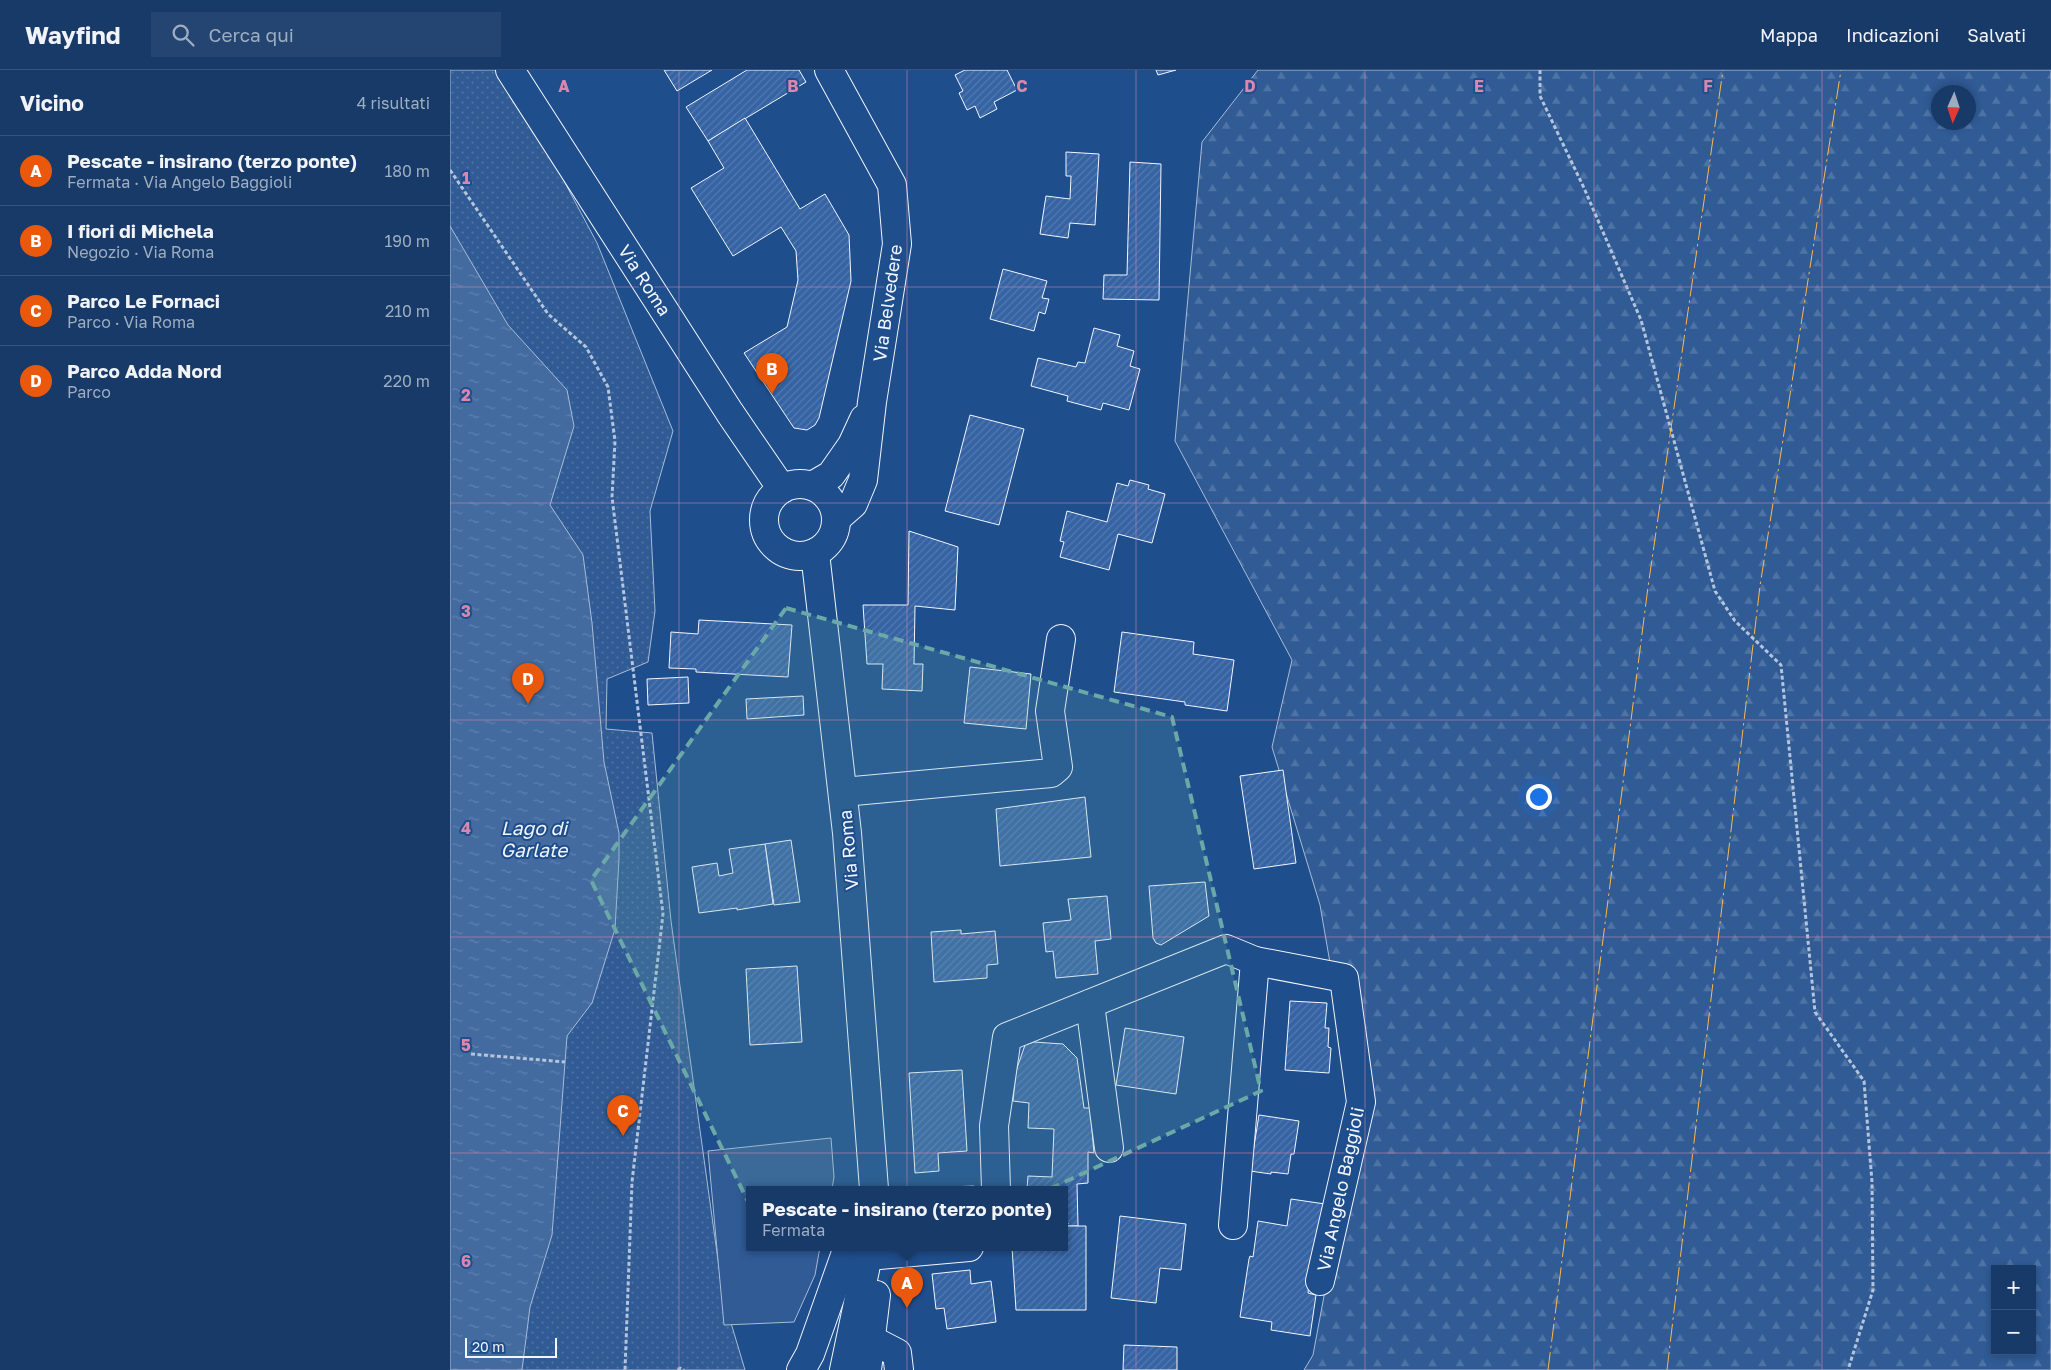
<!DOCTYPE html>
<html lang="it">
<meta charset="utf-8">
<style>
:root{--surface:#173a69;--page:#244571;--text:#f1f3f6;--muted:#9eadc0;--line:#36547d;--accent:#ea580c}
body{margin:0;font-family:"Golos Text",sans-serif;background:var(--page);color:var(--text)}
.controls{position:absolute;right:15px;bottom:15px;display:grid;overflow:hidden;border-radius:0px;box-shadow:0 2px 8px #0003}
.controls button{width:45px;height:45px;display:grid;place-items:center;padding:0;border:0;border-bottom:1px solid var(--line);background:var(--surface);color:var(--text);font:25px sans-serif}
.compass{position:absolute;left:1481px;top:15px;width:45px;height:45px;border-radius:50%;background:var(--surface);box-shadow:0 2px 8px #0003;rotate:183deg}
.scale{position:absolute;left:15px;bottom:12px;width:92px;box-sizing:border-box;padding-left:5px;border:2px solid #f2f6ff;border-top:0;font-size:14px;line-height:18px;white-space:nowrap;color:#f2f6ff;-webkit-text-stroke:4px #1f4e8c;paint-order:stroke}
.you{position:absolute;left:1088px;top:726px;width:18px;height:18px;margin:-12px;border:4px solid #fff;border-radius:50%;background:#1a73e8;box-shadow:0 0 0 8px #1a73e833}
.badge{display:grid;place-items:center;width:32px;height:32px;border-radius:50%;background:var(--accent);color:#fff;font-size:16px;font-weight:700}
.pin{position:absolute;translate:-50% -41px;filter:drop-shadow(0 1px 2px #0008)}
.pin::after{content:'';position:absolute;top:26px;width:18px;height:15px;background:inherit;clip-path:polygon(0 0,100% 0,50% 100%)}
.popup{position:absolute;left:296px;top:1116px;width:322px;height:65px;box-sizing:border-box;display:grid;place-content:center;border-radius:0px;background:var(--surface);filter:drop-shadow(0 1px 4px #0005);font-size:16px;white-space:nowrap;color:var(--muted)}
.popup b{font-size:19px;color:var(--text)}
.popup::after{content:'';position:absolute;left:50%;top:100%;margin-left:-10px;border:10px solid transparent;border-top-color:var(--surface)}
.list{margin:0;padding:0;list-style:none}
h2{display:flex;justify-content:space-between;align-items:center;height:65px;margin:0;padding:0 20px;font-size:21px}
h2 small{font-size:16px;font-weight:400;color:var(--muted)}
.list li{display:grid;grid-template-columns:32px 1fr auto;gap:15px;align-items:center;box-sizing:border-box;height:70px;padding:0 20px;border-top:1px solid var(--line)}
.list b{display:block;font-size:19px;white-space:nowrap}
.list p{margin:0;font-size:16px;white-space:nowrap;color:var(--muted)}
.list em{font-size:16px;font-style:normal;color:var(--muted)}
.icon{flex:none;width:28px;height:28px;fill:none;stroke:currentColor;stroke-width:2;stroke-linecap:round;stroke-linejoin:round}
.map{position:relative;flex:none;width:1601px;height:1300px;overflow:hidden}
header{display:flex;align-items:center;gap:30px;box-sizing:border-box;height:70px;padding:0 25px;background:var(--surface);border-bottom:1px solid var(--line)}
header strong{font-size:24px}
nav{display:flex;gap:28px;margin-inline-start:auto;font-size:18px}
.search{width:350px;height:45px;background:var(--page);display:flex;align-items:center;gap:12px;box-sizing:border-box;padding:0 18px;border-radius:0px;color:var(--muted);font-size:19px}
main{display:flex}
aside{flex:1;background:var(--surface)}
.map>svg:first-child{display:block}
.green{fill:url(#green-dots);stroke:#a8bbd7}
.forest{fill:url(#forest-firs);stroke:#a8bbd7;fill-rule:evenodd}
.built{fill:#305b95;stroke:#a8bbd7}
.water{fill:url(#water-ripples);stroke:#a8bbd7}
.building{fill:url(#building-hatch);stroke:#f2f6ff}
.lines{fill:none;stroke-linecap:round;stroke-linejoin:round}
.minor-casing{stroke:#f2f6ff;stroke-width:30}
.major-casing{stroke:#f2f6ff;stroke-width:30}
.path{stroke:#b3c4dc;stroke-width:3;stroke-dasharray:4 2.5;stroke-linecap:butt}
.minor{stroke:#1f4e8c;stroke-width:28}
.major{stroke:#1f4e8c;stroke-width:28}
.power{stroke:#ffb74d;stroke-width:1;stroke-dasharray:18 4 2.5 4;stroke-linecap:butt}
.marked{fill:#6aa9a8;fill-opacity:0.2;stroke:#6aa9a8;stroke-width:4;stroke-dasharray:10 6;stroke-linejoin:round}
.grid{fill:none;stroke:#da87ad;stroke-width:1;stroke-opacity:0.55}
.labels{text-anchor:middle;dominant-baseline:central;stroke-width:4;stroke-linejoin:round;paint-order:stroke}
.street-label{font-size:18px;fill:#f2f6ff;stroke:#1f4e8c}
.water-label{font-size:19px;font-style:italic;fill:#f2f6ff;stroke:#1f4e8c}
.grid-label{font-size:16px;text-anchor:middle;font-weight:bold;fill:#da87ad;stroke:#1f4e8c;stroke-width:4;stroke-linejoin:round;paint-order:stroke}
</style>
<header>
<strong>Wayfind</strong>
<div class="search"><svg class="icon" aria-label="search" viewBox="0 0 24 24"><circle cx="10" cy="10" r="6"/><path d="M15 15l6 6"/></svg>Cerca qui</div>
<nav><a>Mappa</a><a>Indicazioni</a><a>Salvati</a></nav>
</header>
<main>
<aside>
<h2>Vicino<small>4 risultati</small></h2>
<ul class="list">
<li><span class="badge">A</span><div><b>Pescate - insirano (terzo ponte)</b><p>Fermata · Via Angelo Baggioli</p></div><em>180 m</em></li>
<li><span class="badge">B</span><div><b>I fiori di Michela</b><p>Negozio · Via Roma</p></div><em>190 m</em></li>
<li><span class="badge">C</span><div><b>Parco Le Fornaci</b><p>Parco · Via Roma</p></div><em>210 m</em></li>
<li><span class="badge">D</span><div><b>Parco Adda Nord</b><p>Parco</p></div><em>220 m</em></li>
</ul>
</aside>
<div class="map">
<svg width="1601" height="1300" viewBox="0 0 1601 1300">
<defs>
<pattern id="green-dots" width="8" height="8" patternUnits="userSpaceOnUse" patternTransform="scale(1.25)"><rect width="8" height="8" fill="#305b95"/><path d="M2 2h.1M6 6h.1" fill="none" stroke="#4e73a5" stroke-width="1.8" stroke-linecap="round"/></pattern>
<pattern id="forest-firs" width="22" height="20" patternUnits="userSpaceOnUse" patternTransform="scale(1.25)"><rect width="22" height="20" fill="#305b95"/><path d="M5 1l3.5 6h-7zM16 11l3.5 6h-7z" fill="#4e73a5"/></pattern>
<pattern id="water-ripples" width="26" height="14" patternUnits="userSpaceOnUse" patternTransform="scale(1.25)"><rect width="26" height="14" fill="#446ba0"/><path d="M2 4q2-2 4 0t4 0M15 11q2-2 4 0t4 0" fill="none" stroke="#5f81ae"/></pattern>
<pattern id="building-hatch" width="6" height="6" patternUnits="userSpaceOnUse" patternTransform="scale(1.25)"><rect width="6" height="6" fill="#3563a3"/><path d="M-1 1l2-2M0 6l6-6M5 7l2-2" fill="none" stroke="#537ab1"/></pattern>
</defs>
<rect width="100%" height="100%" fill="#1f4e8c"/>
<path class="green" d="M 0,0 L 55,0 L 147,173 L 223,361 L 200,441 L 205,541 L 198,592 L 157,609 L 156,659 L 202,663 L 221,851 L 273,1226 L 295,1300 L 0,1300 Z"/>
<path class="forest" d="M 808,0 L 1601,0 L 1601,1300 L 854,1300 L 863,1285 L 907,1049 L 870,835 L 822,677 L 842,590 L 725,371 L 752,72 ZM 1488,22 L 1518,22 L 1518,52 L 1488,52 ZM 1545,1199 L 1582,1199 L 1582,1281 L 1545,1281 Z"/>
<path class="built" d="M 381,1068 L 384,1107 L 382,1119 L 300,1119 L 300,1177 L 370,1177 L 365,1205 L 344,1252 L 274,1255 L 258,1081 Z"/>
<path class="water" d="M 0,156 L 58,255 L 117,320 L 124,356 L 100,435 L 133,485 L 142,553 L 154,692 L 169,763 L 169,789 L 165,859 L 142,933 L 117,966 L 102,1165 L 80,1237 L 72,1300 L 0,1300 Z"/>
<g class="building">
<path d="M 214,0 L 262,0 L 227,21 Z"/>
<path d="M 297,0 L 349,0 L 356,12 L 258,71 L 236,37 Z"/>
<path d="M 515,0 L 557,0 L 567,20 L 544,32 L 547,39 L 530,48 L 525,36 L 517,40 L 509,23 L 513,21 L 505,5 Z"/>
<path d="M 706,0 L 726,0 L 708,5 Z"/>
<path d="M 295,48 L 350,139 L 375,124 L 399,165 L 401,211 L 369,348 L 365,355 L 357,360 L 344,358 L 294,283 L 337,257 L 348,210 L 346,181 L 331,157 L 283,186 L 241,118 L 274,98 L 258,71 Z"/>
<path d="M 616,82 L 649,84 L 645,155 L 620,153 L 618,168 L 590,164 L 596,126 L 620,129 L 621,106 L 616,106 Z"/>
<path d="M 680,92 L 711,94 L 709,230 L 653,229 L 654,205 L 677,205 Z"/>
<path d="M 553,199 L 597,211 L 592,228 L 599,229 L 595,244 L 589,242 L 584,261 L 540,249 Z"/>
<path d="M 644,258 L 670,265 L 667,276 L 684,281 L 680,296 L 690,299 L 679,340 L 653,333 L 651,340 L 617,331 L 618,326 L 581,316 L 588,288 L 626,297 L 628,292 L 635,293 Z"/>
<path d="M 520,345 L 574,359 L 549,455 L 495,441 Z"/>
<path d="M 680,410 L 699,415 L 698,419 L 715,424 L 702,473 L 668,464 L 659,500 L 610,487 L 614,472 L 610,471 L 617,441 L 657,452 L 667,413 L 678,416 Z"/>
<path d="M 459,461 L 508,477 L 505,540 L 465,536 L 464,594 L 473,594 L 472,621 L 432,619 L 433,594 L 417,594 L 413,535 L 458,535 Z"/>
<path d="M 249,550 L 342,555 L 338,607 L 246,602 L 246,599 L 219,598 L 221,562 L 248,564 Z"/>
<path d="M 672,562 L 744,572 L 743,584 L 784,590 L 777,641 L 735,635 L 735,632 L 664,622 Z"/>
<path d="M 520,597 L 581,604 L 576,659 L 514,653 Z"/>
<path d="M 238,607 L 239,633 L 198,635 L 197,609 Z"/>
<path d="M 353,626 L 354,645 L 297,649 L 296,629 Z"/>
<path d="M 833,700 L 846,793 L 804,799 L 790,706 Z"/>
<path d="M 635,727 L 641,787 L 550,796 L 546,739 Z"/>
<path d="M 341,770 L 350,832 L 324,835 L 315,774 Z"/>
<path d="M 315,774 L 323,834 L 287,840 L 287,838 L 249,843 L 242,797 L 267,793 L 269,806 L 283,803 L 279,779 Z"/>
<path d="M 755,812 L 759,846 L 711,875 L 706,873 L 703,868 L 699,816 Z"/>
<path d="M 657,826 L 661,869 L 645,871 L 648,904 L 606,908 L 603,881 L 596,882 L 593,853 L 621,850 L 618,829 Z"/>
<path d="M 511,860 L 511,864 L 545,861 L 548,894 L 537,895 L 537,908 L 484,912 L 481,862 Z"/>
<path d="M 347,896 L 352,972 L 300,975 L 296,899 Z"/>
<path d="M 840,931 L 877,933 L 875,958 L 879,958 L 878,977 L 881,978 L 879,1003 L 835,1000 Z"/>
<path d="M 675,958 L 734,967 L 726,1024 L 666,1015 Z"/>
<path d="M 584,972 L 613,974 L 627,988 L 634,1038 L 640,1038 L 644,1083 L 638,1082 L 638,1113 L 627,1114 L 628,1156 L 617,1156 L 618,1153 L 614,1153 L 614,1119 L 577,1119 L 578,1106 L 602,1107 L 604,1059 L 578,1058 L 579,1033 L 563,1031 L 566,1001 L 575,975 Z"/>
<path d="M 512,1000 L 517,1081 L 488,1083 L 489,1101 L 465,1103 L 459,1003 Z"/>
<path d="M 809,1045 L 849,1051 L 844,1084 L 841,1084 L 838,1104 L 821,1102 L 821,1104 L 800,1101 Z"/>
<path d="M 524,1116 L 524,1119 L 473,1118 Z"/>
<path d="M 841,1129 L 875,1134 L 863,1185 L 858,1223 L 866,1225 L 860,1266 L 821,1260 L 822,1252 L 790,1247 L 799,1189 L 800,1186 L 803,1187 L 808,1151 L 837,1156 Z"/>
<path d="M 670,1146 L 736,1154 L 731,1200 L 710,1198 L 706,1233 L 661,1228 Z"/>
<path d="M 614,1153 L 618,1153 L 617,1156 L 636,1156 L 636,1240 L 566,1240 L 562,1177 L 614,1177 Z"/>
<path d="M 520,1200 L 521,1214 L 541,1211 L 546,1252 L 497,1259 L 494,1238 L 486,1239 L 482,1204 Z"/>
<path d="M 674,1275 L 727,1277 L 727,1300 L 673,1300 Z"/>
</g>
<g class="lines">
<g class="minor-casing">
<g id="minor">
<path d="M 393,722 L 601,703 L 608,697 L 600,641 L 611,569"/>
<path d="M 805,891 L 894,908 L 911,1032 L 870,1211"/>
<path d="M 640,934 L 659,1078"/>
<path d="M 546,1119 L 544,1056 L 557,967 L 776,879 L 805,891 L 783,1155"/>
<path d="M 429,1185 L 519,1177"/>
<path d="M 420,1269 L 447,1283 L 449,1300"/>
</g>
</g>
<g class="major-casing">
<g id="major">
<path d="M 60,0 L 280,343 L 332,419"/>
<path d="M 379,0 L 442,115 L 447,174 L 422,332 L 413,410 L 403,434 L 387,448"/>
<circle cx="350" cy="450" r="36"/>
<path d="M 362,416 L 381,405 L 402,375 L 414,349"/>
<path d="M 365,483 L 397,763 L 424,1119"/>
<path d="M 351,1300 L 360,1284 L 398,1177"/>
<path d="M 394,1300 L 416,1195 L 417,1177"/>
<path d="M 417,1300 L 426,1225"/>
</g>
</g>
<g class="path">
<path d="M 1090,0 L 1090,26 L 1134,118 L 1191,250 L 1265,521 L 1285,551 L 1331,595 L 1365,942 L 1414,1011 L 1422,1112 L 1423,1220 L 1398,1300"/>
<path d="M 0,100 L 98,244 L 136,277 L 158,317 L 165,371 L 162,427 L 213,844 L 182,1112 L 175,1300"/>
<path d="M 21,984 L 115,992"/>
<path d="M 228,1300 L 230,1298 L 234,1300"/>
</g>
<use href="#minor" class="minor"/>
<use href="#major" class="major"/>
<g class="power">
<path d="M 1098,1300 L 1198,517 L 1273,0"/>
<path d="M 1217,1300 L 1310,516 L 1391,0"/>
</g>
</g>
<path class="marked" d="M 336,538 L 722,647 L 811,1021 L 554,1140 L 305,1146 L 141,810 Z"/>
<path class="grid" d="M 229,0 L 229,1300M 457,0 L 457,1300M 686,0 L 686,1300M 915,0 L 915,1300M 1144,0 L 1144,1300M 1372,0 L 1372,1300M 0,217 L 1601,217M 0,433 L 1601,433M 0,650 L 1601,650M 0,867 L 1601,867M 0,1083 L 1601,1083"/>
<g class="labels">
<g class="street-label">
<text transform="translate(195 210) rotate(57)">Via Roma</text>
<text transform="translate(437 233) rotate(-82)">Via Belvedere</text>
<text transform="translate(398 780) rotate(-95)">Via Roma</text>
<text transform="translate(890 1119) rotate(-78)">Via Angelo Baggioli</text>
</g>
<g class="water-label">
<text x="84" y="757">Lago di<tspan x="84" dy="22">Garlate</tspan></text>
</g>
</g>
<g class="grid-label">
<text x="114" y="22">A</text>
<text x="343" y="22">B</text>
<text x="572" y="22">C</text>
<text x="800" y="22">D</text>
<text x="1029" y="22">E</text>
<text x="1258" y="22">F</text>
<text x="16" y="114">1</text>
<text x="16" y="331">2</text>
<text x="16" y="547">3</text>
<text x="16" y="764">4</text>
<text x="16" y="981">5</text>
<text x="16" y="1197">6</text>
</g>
</svg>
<div class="controls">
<button>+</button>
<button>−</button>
</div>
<svg class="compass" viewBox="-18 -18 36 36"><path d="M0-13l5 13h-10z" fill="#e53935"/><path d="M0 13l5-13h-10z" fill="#9eadc0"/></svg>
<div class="scale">20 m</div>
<div class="you"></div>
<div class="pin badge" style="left:457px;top:1238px">A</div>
<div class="popup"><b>Pescate - insirano (terzo ponte)</b>Fermata</div>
<div class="pin badge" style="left:322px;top:324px">B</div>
<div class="pin badge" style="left:173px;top:1066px">C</div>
<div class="pin badge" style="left:78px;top:634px">D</div>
</div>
</main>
